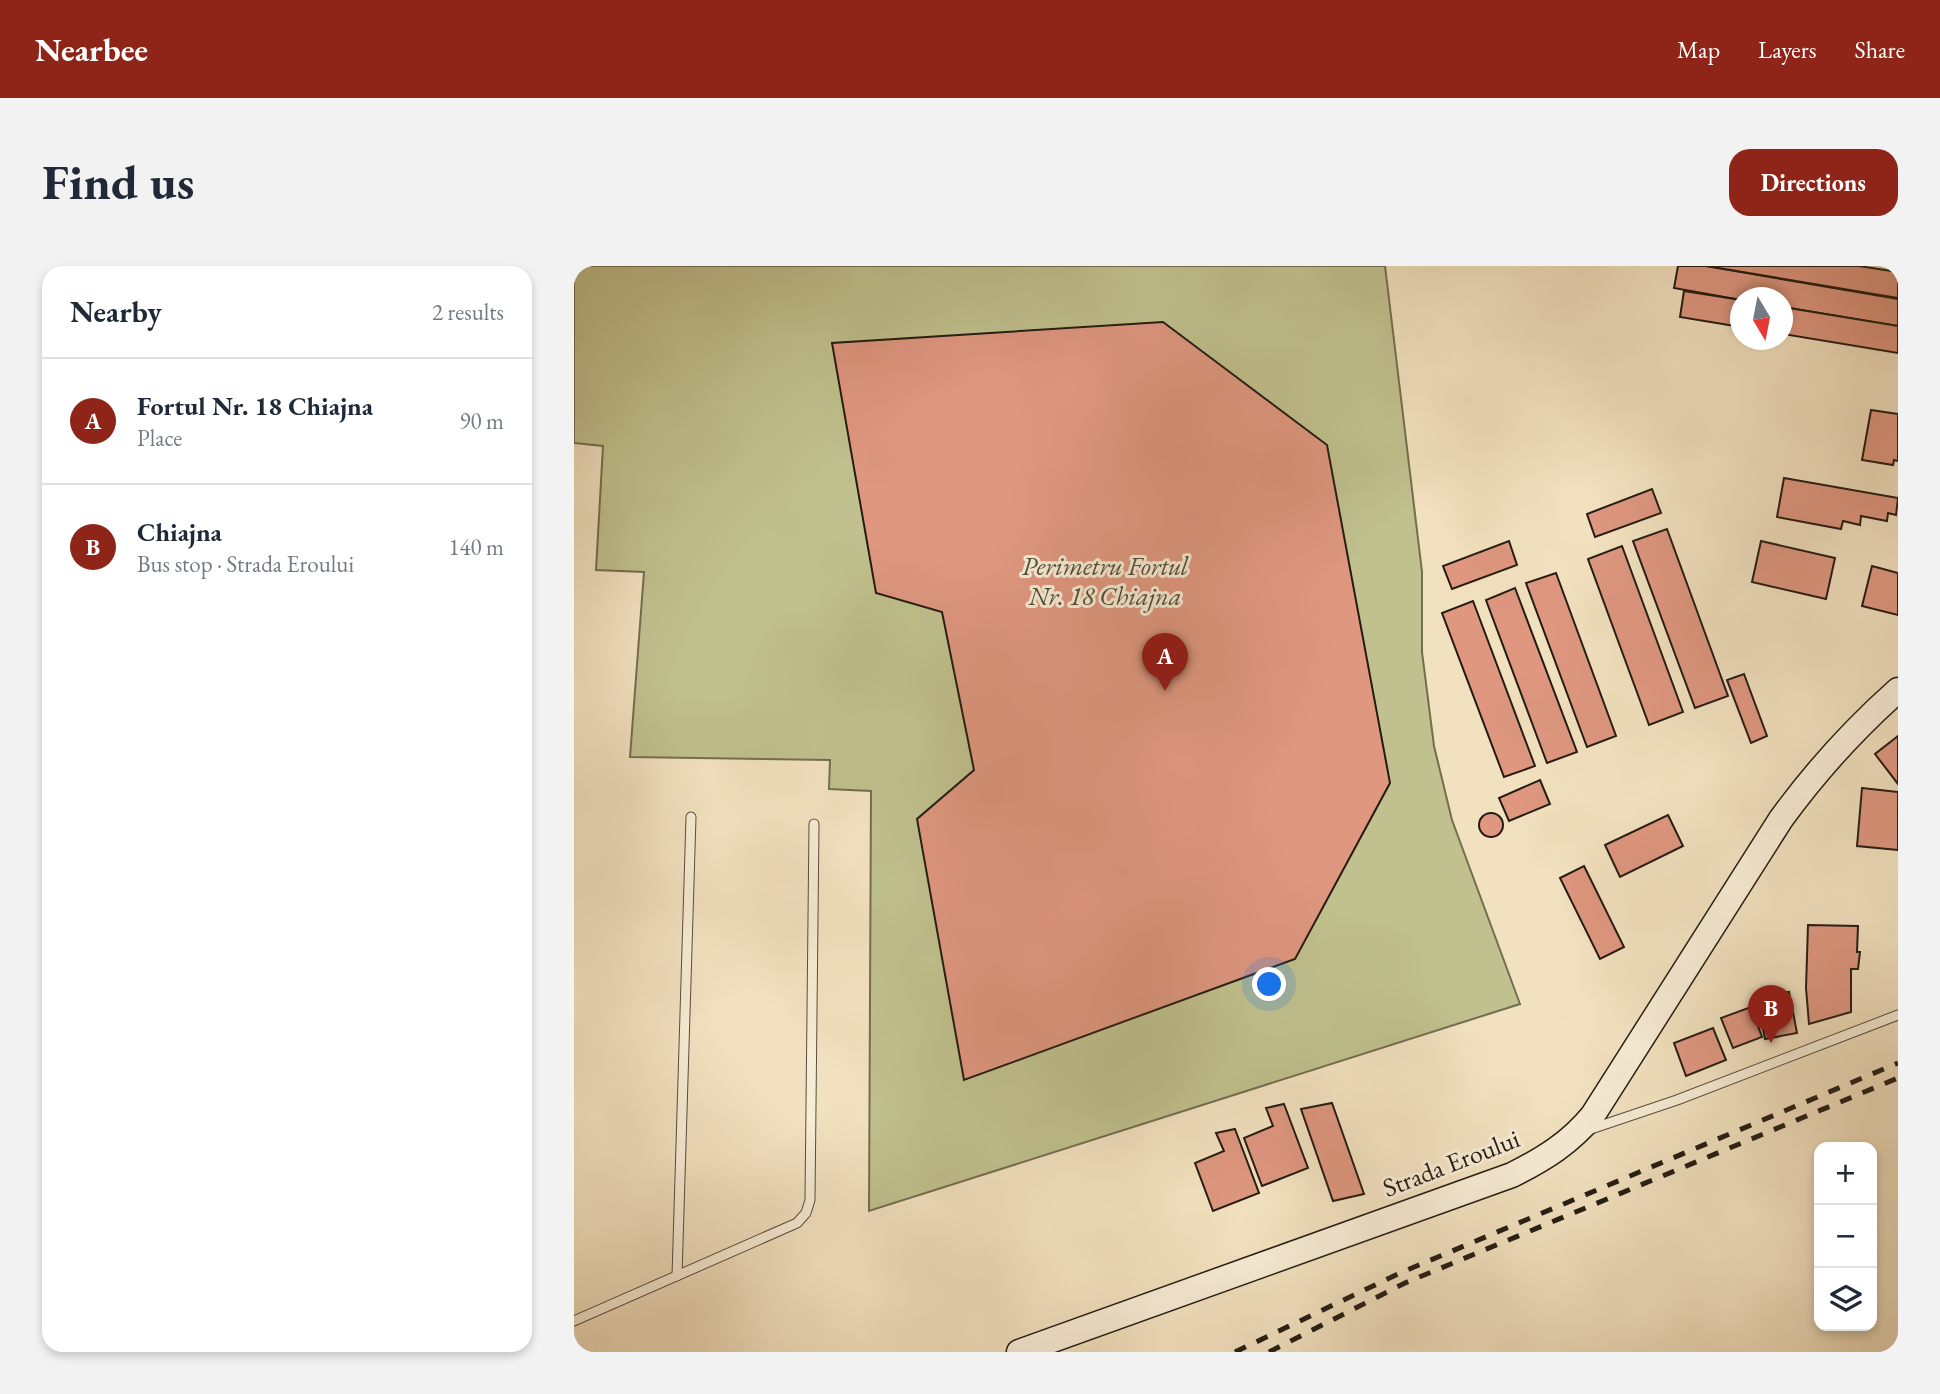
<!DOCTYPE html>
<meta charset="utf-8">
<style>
:root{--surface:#fff;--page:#f2f2f3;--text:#1f2937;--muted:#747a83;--line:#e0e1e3;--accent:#8f2418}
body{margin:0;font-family:"EB Garamond",serif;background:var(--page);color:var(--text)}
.controls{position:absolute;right:21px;bottom:21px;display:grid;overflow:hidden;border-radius:14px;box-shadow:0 4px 10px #0003}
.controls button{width:63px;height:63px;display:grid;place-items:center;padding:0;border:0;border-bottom:2px solid var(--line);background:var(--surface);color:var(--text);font:35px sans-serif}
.compass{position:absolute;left:1156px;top:21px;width:63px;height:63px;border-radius:50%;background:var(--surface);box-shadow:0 4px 10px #0003;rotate:170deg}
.you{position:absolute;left:696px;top:719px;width:24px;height:24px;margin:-18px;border:5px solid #fff;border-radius:50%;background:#1a73e8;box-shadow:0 0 0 10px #1a73e833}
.badge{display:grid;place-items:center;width:46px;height:46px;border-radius:50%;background:var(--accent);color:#fff;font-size:23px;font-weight:700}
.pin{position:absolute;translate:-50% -58px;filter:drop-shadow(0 2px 4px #0008)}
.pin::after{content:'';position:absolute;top:37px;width:24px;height:21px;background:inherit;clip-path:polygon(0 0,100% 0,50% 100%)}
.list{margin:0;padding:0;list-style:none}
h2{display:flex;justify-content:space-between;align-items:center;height:91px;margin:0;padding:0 28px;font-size:30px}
h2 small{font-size:23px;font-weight:400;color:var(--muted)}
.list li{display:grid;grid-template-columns:46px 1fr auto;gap:21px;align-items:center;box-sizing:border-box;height:126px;padding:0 28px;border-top:2px solid var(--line)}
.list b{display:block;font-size:26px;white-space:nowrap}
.list p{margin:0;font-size:23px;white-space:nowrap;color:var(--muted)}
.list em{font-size:23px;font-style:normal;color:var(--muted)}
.icon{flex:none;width:38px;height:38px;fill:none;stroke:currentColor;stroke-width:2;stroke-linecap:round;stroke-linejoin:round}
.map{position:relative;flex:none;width:1324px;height:1086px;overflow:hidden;border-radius:21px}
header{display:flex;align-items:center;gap:42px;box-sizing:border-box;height:98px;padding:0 35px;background:var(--accent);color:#fff}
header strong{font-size:33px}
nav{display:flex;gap:38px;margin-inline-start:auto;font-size:24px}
.intro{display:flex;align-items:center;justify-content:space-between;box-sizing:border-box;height:168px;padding:0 42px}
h1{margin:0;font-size:49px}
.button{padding:18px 32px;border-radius:21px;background:var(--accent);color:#fff;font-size:24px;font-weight:700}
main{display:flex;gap:42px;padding:0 42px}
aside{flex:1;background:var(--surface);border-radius:21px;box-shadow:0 4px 10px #0003}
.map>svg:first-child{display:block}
.green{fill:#c0c18e;stroke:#726e50;stroke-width:2}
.building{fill:#df9780;stroke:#241c13;stroke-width:2}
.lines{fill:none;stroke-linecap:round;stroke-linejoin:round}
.lane-casing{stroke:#584d3e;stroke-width:11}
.secondary-casing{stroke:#241c13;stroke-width:27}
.lane{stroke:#f7ecd5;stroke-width:9}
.secondary{stroke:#f7ecd5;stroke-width:24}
.rail{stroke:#241c13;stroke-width:5;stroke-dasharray:12 12;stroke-linecap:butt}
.labels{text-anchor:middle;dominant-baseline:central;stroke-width:6;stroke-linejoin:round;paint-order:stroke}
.park-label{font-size:26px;font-style:italic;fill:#534e38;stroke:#f7ecd5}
.street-label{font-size:26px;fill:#241c13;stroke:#f7ecd5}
</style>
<header>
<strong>Nearbee</strong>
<nav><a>Map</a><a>Layers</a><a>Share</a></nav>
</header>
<div class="intro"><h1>Find us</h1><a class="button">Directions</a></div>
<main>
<aside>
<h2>Nearby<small>2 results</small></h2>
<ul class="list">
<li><span class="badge">A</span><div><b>Fortul Nr. 18 Chiajna</b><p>Place</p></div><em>90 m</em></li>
<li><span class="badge">B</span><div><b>Chiajna</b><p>Bus stop · Strada Eroului</p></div><em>140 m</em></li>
</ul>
</aside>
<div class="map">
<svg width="1324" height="1086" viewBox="0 0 1324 1086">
<rect width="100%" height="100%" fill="#f2e1bf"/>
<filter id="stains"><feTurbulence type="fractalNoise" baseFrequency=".00286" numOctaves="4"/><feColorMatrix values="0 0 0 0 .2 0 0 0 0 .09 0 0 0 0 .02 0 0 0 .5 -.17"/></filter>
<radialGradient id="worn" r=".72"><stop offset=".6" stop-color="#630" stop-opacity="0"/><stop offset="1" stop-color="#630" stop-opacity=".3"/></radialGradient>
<path class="green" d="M 0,0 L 811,0 L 848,306 L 848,386 L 860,480 L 878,554 L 946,738 L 295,945 L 297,525 L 255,523 L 256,494 L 56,491 L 70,306 L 22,304 L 29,180 L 0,177 Z"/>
<g class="building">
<path d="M 1104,0 L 1132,0 L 1324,33 L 1324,60 L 1209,41 L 1209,32 L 1167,32 L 1167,34 L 1100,22 Z"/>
<path d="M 1133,0 L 1285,0 L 1324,6 L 1324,32 Z"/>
<path d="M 1110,25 L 1167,34 L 1167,61 L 1106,51 Z"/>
<path d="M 1209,41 L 1324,60 L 1324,87 L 1209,68 Z"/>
<path d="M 589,56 L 753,179 L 816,517 L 721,693 L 390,814 L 343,553 L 400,504 L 368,346 L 302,327 L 258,77 Z"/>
<path d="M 1297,144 L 1324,148 L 1324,195 L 1320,194 L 1319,199 L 1288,194 Z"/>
<path d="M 1210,212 L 1324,232 L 1322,249 L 1314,247 L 1313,255 L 1287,250 L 1286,259 L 1269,255 L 1267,263 L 1203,251 Z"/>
<path d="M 1078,223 L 1087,247 L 1021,271 L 1013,248 Z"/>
<path d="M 1093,263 L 1154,430 L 1121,442 L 1059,275 Z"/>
<path d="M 935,275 L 943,299 L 878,323 L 869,300 Z"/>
<path d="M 1187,275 L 1261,292 L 1252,333 L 1178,316 Z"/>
<path d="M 1048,280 L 1109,446 L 1075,459 L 1014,293 Z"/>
<path d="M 1298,300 L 1324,307 L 1324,349 L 1288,340 Z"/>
<path d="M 982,307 L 1042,470 L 1013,481 L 952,317 Z"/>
<path d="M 941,322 L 1003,486 L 973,497 L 912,334 Z"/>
<path d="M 899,335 L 961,500 L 930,511 L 868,347 Z"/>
<path d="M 1170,408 L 1193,470 L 1177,477 L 1153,414 Z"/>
<path d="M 1324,470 L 1324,518 L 1301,488 Z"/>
<path d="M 966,514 L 976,538 L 935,555 L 925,532 Z"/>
<path d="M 1288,522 L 1324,526 L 1324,584 L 1283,580 Z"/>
<circle cx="917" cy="559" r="12"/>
<path d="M 1094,549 L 1109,580 L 1046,611 L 1031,579 Z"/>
<path d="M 1010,600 L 1050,681 L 1026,693 L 986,612 Z"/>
<path d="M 1234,659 L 1284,660 L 1283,686 L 1286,686 L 1284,703 L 1277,703 L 1277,746 L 1235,758 L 1232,722 Z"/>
<path d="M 1215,726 L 1223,767 L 1191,773 L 1183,732 Z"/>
<path d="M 1177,741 L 1188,771 L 1159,782 L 1147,752 Z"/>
<path d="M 1139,762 L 1152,794 L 1112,810 L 1100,777 Z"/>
<path d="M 758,837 L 790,928 L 759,935 L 727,843 Z"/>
<path d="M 710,838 L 734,902 L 688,920 L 670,872 L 699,860 L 692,842 Z"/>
<path d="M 661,863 L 685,927 L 639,945 L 621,897 L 650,885 L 642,867 Z"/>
</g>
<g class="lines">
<g class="lane-casing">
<g id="lane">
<path d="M 1014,864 L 1103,834 L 1324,749"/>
<path d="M 103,1010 L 117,551"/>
<path d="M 0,1055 L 223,957 L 232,947 L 236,934 L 240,558"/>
</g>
</g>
<g class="secondary-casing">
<path id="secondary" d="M 445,1086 L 938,909 C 970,893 996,877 1019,849 L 1207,553 C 1242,505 1280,463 1324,424"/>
</g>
<use href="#lane" class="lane"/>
<use href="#secondary" class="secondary"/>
<g class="rail">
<path d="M 661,1086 L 826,1007 L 1324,797"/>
<path d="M 695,1086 L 831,1017 L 1324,812"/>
</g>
</g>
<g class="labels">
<g class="park-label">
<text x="531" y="300">Perimetru Fortul<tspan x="531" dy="30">Nr. 18 Chiajna</tspan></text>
</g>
<g class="street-label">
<text transform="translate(877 897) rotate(-21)">Strada Eroului</text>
</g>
</g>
<rect width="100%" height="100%" filter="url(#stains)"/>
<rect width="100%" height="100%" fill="url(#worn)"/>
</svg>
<div class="controls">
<button>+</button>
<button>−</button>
<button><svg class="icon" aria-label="layers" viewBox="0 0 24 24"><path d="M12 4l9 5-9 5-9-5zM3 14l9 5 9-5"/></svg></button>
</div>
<svg class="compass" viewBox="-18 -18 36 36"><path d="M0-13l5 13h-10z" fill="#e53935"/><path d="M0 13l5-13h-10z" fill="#747a83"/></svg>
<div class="you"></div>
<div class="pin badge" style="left:591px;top:425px">A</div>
<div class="pin badge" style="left:1197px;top:777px">B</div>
</div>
</main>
